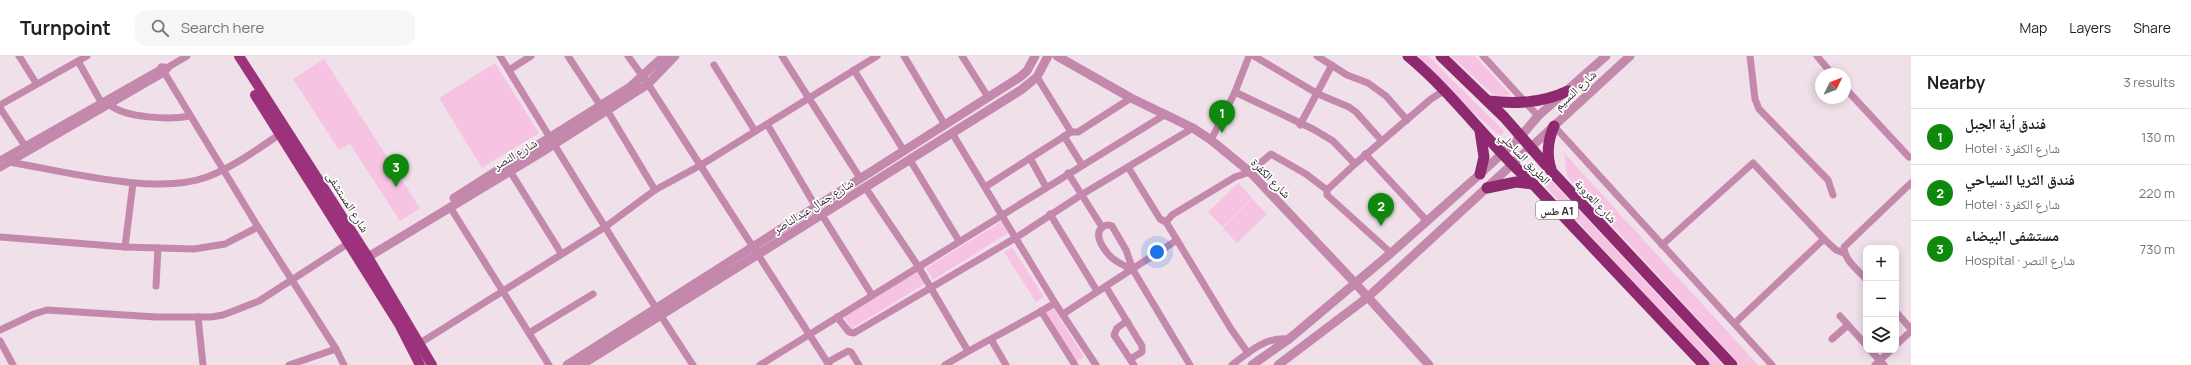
<!DOCTYPE html>
<meta charset="utf-8">
<style>
:root{--surface:#fff;--page:#f6f6f6;--text:#202124;--muted:#757577;--line:#e0e0e0;--accent:#0f890d}
body{margin:0;font-family:Manrope,"Noto Naskh Arabic",sans-serif;background:var(--page);color:var(--text)}
.controls{position:absolute;right:12px;bottom:12px;display:grid;overflow:hidden;border-radius:8px;box-shadow:0 2px 10px #0003}
.controls button{width:36px;height:36px;display:grid;place-items:center;padding:0;border:0;border-bottom:1px solid var(--line);background:var(--surface);color:var(--text);font:20px sans-serif}
.compass{position:absolute;left:1815px;top:12px;width:36px;height:36px;border-radius:50%;background:var(--surface);box-shadow:0 2px 10px #0003;rotate:47deg}
.you{position:absolute;left:1157px;top:196px;width:14px;height:14px;margin:-10px;border:3px solid #fff;border-radius:50%;background:#1a73e8;box-shadow:0 0 0 6px #1a73e833}
.badge{display:grid;place-items:center;width:26px;height:26px;border-radius:50%;background:var(--accent);color:#fff;font-size:13px;font-weight:700}
.pin{position:absolute;translate:-50% -33px;filter:drop-shadow(0 1px 2px #0008)}
.pin::after{content:'';position:absolute;top:21px;width:14px;height:12px;background:inherit;clip-path:polygon(0 0,100% 0,50% 100%)}
.list{margin:0;padding:0;list-style:none}
h2{display:flex;justify-content:space-between;align-items:center;height:52px;margin:0;padding:0 16px;font-size:17px}
h2 small{font-size:13px;font-weight:400;color:var(--muted)}
.list li{display:grid;grid-template-columns:26px 1fr auto;gap:12px;align-items:center;box-sizing:border-box;height:56px;padding:0 16px;border-top:1px solid var(--line)}
.list b{display:block;font-size:15px;white-space:nowrap}
.list p{margin:0;font-size:13px;white-space:nowrap;color:var(--muted)}
.list em{font-size:13px;font-style:normal;color:var(--muted)}
.icon{flex:none;width:22px;height:22px;fill:none;stroke:currentColor;stroke-width:2;stroke-linecap:round;stroke-linejoin:round}
.map{position:relative;flex:none;width:1911px;height:309px;overflow:hidden}
header{display:flex;align-items:center;gap:24px;box-sizing:border-box;height:56px;padding:0 20px;background:var(--surface);border-bottom:1px solid var(--line)}
header strong{font-size:19px}
nav{display:flex;gap:22px;margin-inline-start:auto;font-size:14px}
.search{width:280px;height:36px;background:var(--page);display:flex;align-items:center;gap:10px;box-sizing:border-box;padding:0 14px;border-radius:12px;color:var(--muted);font-size:15px}
main{display:flex}
aside{flex:1;background:var(--surface)}
.map>svg:first-child{display:block}
.green{fill:#f7c3e2}
.lines{fill:none;stroke-linecap:round;stroke-linejoin:round}
.minor{stroke:#c388ac;stroke-width:7}
.tertiary{stroke:#c388ac;stroke-width:9}
.primary{stroke:#9b327b;stroke-width:10}
.trunk{stroke:#8e286f;stroke-width:11}
.labels{text-anchor:middle;dominant-baseline:central;stroke-width:3.5;stroke-linejoin:round;paint-order:stroke}
.shield{fill:#fff;stroke:#6d696c;stroke-width:1}
.shield-label{font-size:11px;font-weight:bold;fill:#2f292d}
.street-label{font-size:12px;fill:#2f292d;stroke:#fff}
</style>
<header>
<strong>Turnpoint</strong>
<div class="search"><svg class="icon" aria-label="search" viewBox="0 0 24 24"><circle cx="10" cy="10" r="6"/><path d="M15 15l6 6"/></svg>Search here</div>
<nav><a>Map</a><a>Layers</a><a>Share</a></nav>
</header>
<main>
<div class="map">
<svg width="1911" height="309" viewBox="0 0 1911 309">
<rect width="100%" height="100%" fill="#f0e0e9"/>
<g class="green">
<path d="M 1410,0 L 1428,0 L 1504,75 L 1501,81 Z"/>
<path d="M 1451,0 L 1475,0 L 1511,39 L 1495,40 Z"/>
<path d="M 324,3 L 420,152 L 400,165 L 350,88 L 339,94 L 293,23 Z"/>
<path d="M 495,7 L 539,77 L 482,112 L 439,42 Z"/>
<path d="M 1564,97 L 1758,309 L 1740,309 L 1567,120 Z"/>
<path d="M 1546,119 L 1723,309 L 1709,309 L 1541,125 Z"/>
<path d="M 1238,127 L 1252,142 L 1223,171 L 1208,156 Z"/>
<path d="M 1252,143 L 1267,158 L 1237,187 L 1223,172 Z"/>
<path d="M 1001,166 L 1008,177 L 933,224 L 926,212 Z"/>
<path d="M 1012,191 L 1044,241 L 1036,246 L 1004,196 Z"/>
<path d="M 919,215 L 926,227 L 851,273 L 844,261 Z"/>
<path d="M 1052,250 L 1084,301 L 1075,306 L 1044,255 Z"/>
</g>
<g class="lines">
<g class="minor">
<path d="M 19,0 L 36,27"/>
<path d="M 500,0 C 564,104 626,208 693,309"/>
<path d="M 568,0 L 600,49"/>
<path d="M 628,0 L 648,28 L 829,309"/>
<path d="M 782,0 L 860,122"/>
<path d="M 904,0 L 945,69"/>
<path d="M 962,0 L 988,41"/>
<path d="M 1254,0 L 1318,38 L 1349,51 L 1356,56 L 1381,84"/>
<path d="M 1317,0 L 1347,19 L 1368,27 L 1386,40 L 1407,64"/>
<path d="M 1483,0 L 1538,60"/>
<path d="M 1750,0 L 1755,43 L 1759,53 L 1828,124 L 1833,139"/>
<path d="M 1817,0 L 1832,18"/>
<path d="M 78,5 L 101,46"/>
<path d="M 714,9 L 755,75"/>
<path d="M 161,11 L 258,171 L 336,293 L 344,309"/>
<path d="M 509,14 L 531,0"/>
<path d="M 854,14 L 904,95"/>
<path d="M 1037,21 L 1071,76"/>
<path d="M 1845,32 L 1909,101"/>
<path d="M 1235,36 L 1313,73 L 1333,85 L 1355,108 L 1431,43 L 1445,34"/>
<path d="M 0,49 L 87,0"/>
<path d="M 110,49 C 126,62 170,64 190,60"/>
<path d="M 0,52 L 25,90"/>
<path d="M 607,54 L 655,134"/>
<path d="M 767,68 L 816,151"/>
<path d="M 1300,69 L 1332,9"/>
<path d="M 1554,70 L 1772,309"/>
<path d="M 952,77 L 1055,247 L 1096,309"/>
<path d="M 1064,80 L 1082,109"/>
<path d="M 1211,84 L 1235,36 L 1249,0"/>
<path d="M 1365,98 L 1427,165"/>
<path d="M 1030,102 L 1046,131"/>
<path d="M 0,104 L 164,11"/>
<path d="M 910,104 L 959,185"/>
<path d="M 9,106 C 63,115 156,140 207,121 C 234,111 259,92 283,76"/>
<path d="M 1128,111 L 1160,163 L 1166,166 L 1231,273 L 1248,297"/>
<path d="M 0,112 L 164,17 L 170,10 L 187,0"/>
<path d="M 510,115 L 561,197"/>
<path d="M 1068,117 L 1102,171"/>
<path d="M 865,131 L 918,210 L 968,295"/>
<path d="M 985,131 L 1071,76 L 1078,76 L 1131,42"/>
<path d="M 1327,134 L 1355,108"/>
<path d="M 450,151 L 549,309"/>
<path d="M 1050,158 L 1097,235"/>
<path d="M 822,159 L 872,239"/>
<path d="M 1166,166 L 1172,159 L 1235,121 L 1250,116 L 1271,98 L 1306,118 L 1327,134 L 1327,139 L 1391,197"/>
<path d="M 0,181 L 125,191 L 194,193 L 225,188 L 258,171"/>
<path d="M 1662,189 L 1753,107 L 1824,183"/>
<path d="M 125,191 L 133,127"/>
<path d="M 1133,214 C 1125,210 1115,206 1109,199 C 1103,192 1092,177 1104,170 C 1107,168 1109,169 1112,170 L 1126,194 L 1133,214 L 1190,309"/>
<path d="M 1866,223 C 1858,214 1844,204 1844,191 L 1911,127"/>
<path d="M 156,230 L 158,192"/>
<path d="M 1106,231 L 1142,290 L 1142,296 L 1130,303"/>
<path d="M 1041,255 L 1075,309"/>
<path d="M 1896,256 L 1911,273"/>
<path d="M 1063,258 L 1177,184"/>
<path d="M 1840,260 L 1866,289"/>
<path d="M 198,261 L 203,309"/>
<path d="M 837,261 L 849,276 L 854,277 L 1017,181 L 1081,139 L 1193,72"/>
<path d="M 1127,265 L 1117,272 L 1114,279 L 1134,309"/>
<path d="M 1735,267 L 1824,183 L 1836,194 L 1844,197"/>
<path d="M 0,274 L 34,258 L 47,254 L 156,261 L 211,261 L 223,259 L 259,245 L 352,185"/>
<path d="M 529,277 L 593,238"/>
<path d="M 1832,283 L 1848,269"/>
<path d="M 0,285 L 13,309"/>
<path d="M 992,285 L 1006,309"/>
<path d="M 417,289 L 605,171 L 655,134 L 701,109 L 877,0"/>
<path d="M 1896,289 L 1911,275"/>
<path d="M 1870,294 L 1884,309"/>
<path d="M 828,306 L 848,295 L 851,296 L 859,309"/>
<path d="M 289,309 L 336,293"/>
<path d="M 760,309 L 1166,58"/>
<path d="M 945,309 C 981,287 1019,269 1055,247"/>
<path d="M 1232,309 C 1249,296 1266,280 1289,283"/>
<path d="M 1875,309 L 1891,294"/>
</g>
<g class="tertiary">
<path d="M 1057,0 L 1131,42 L 1193,72 L 1211,84 L 1250,116 L 1356,228 L 1429,309"/>
<path d="M 454,142 L 630,31 L 664,0"/>
<path d="M 365,208 L 368,201 L 542,96 L 648,28 L 675,0"/>
<path d="M 567,309 L 1020,21 L 1027,15 L 1035,0"/>
<path d="M 581,309 L 1021,34 L 1037,21 L 1048,0"/>
<path d="M 1252,309 L 1289,283 L 1391,197 L 1480,118 L 1521,80 L 1538,60 L 1606,0"/>
<path d="M 1278,309 L 1368,241 L 1630,0"/>
</g>
<g class="primary">
<path d="M 239,0 L 368,201 L 432,309"/>
<path d="M 255,39 L 399,268 L 420,309"/>
</g>
<g class="trunk">
<path d="M 1408,0 C 1454,38 1488,88 1533,128 L 1704,309"/>
<path d="M 1441,0 L 1504,61 L 1553,117 L 1732,309"/>
<path d="M 1488,45 C 1516,48 1542,47 1568,35"/>
<path d="M 1480,75 L 1484,101 L 1480,118"/>
<path d="M 1551,113 C 1546,98 1548,84 1554,70"/>
<path d="M 1487,132 L 1516,126 L 1533,128"/>
</g>
</g>
<g class="labels">
<rect class="shield" x="1536" y="145" width="42" height="18" rx="3"/>
<g class="shield-label">
<text x="1557" y="154">طس A1</text>
</g>
<g class="street-label">
<text transform="translate(1575 34) rotate(-43)">شارع النسيم</text>
<text transform="translate(515 98) rotate(-31)">شارع النصر</text>
<text transform="translate(1525 102) rotate(46)">الطريق الساحلي</text>
<text transform="translate(1271 122) rotate(45)">شارع الكفرة</text>
<text transform="translate(1596 145) rotate(47)">شارع العروبة</text>
<text transform="translate(348 146) rotate(58)">شارع المستشفى</text>
<text transform="translate(813 150) rotate(-32)">شارع جمال عبدالناصر</text>
</g>
</g>
</svg>
<div class="controls">
<button>+</button>
<button>−</button>
<button><svg class="icon" aria-label="layers" viewBox="0 0 24 24"><path d="M12 4l9 5-9 5-9-5zM3 14l9 5 9-5"/></svg></button>
</div>
<svg class="compass" viewBox="-18 -18 36 36"><path d="M0-13l5 13h-10z" fill="#e53935"/><path d="M0 13l5-13h-10z" fill="#757577"/></svg>
<div class="you"></div>
<div class="pin badge" style="left:1222px;top:77px">1</div>
<div class="pin badge" style="left:1381px;top:170px">2</div>
<div class="pin badge" style="left:396px;top:131px">3</div>
</div>
<aside>
<h2>Nearby<small>3 results</small></h2>
<ul class="list">
<li><span class="badge">1</span><div><b>فندق أية الجبل</b><p>Hotel · شارع الكفرة</p></div><em>130 m</em></li>
<li><span class="badge">2</span><div><b>فندق الثريا السياحي</b><p>Hotel · شارع الكفرة</p></div><em>220 m</em></li>
<li><span class="badge">3</span><div><b>مستشفى البيضاء</b><p>Hospital · شارع النصر</p></div><em>730 m</em></li>
</ul>
</aside>
</main>
